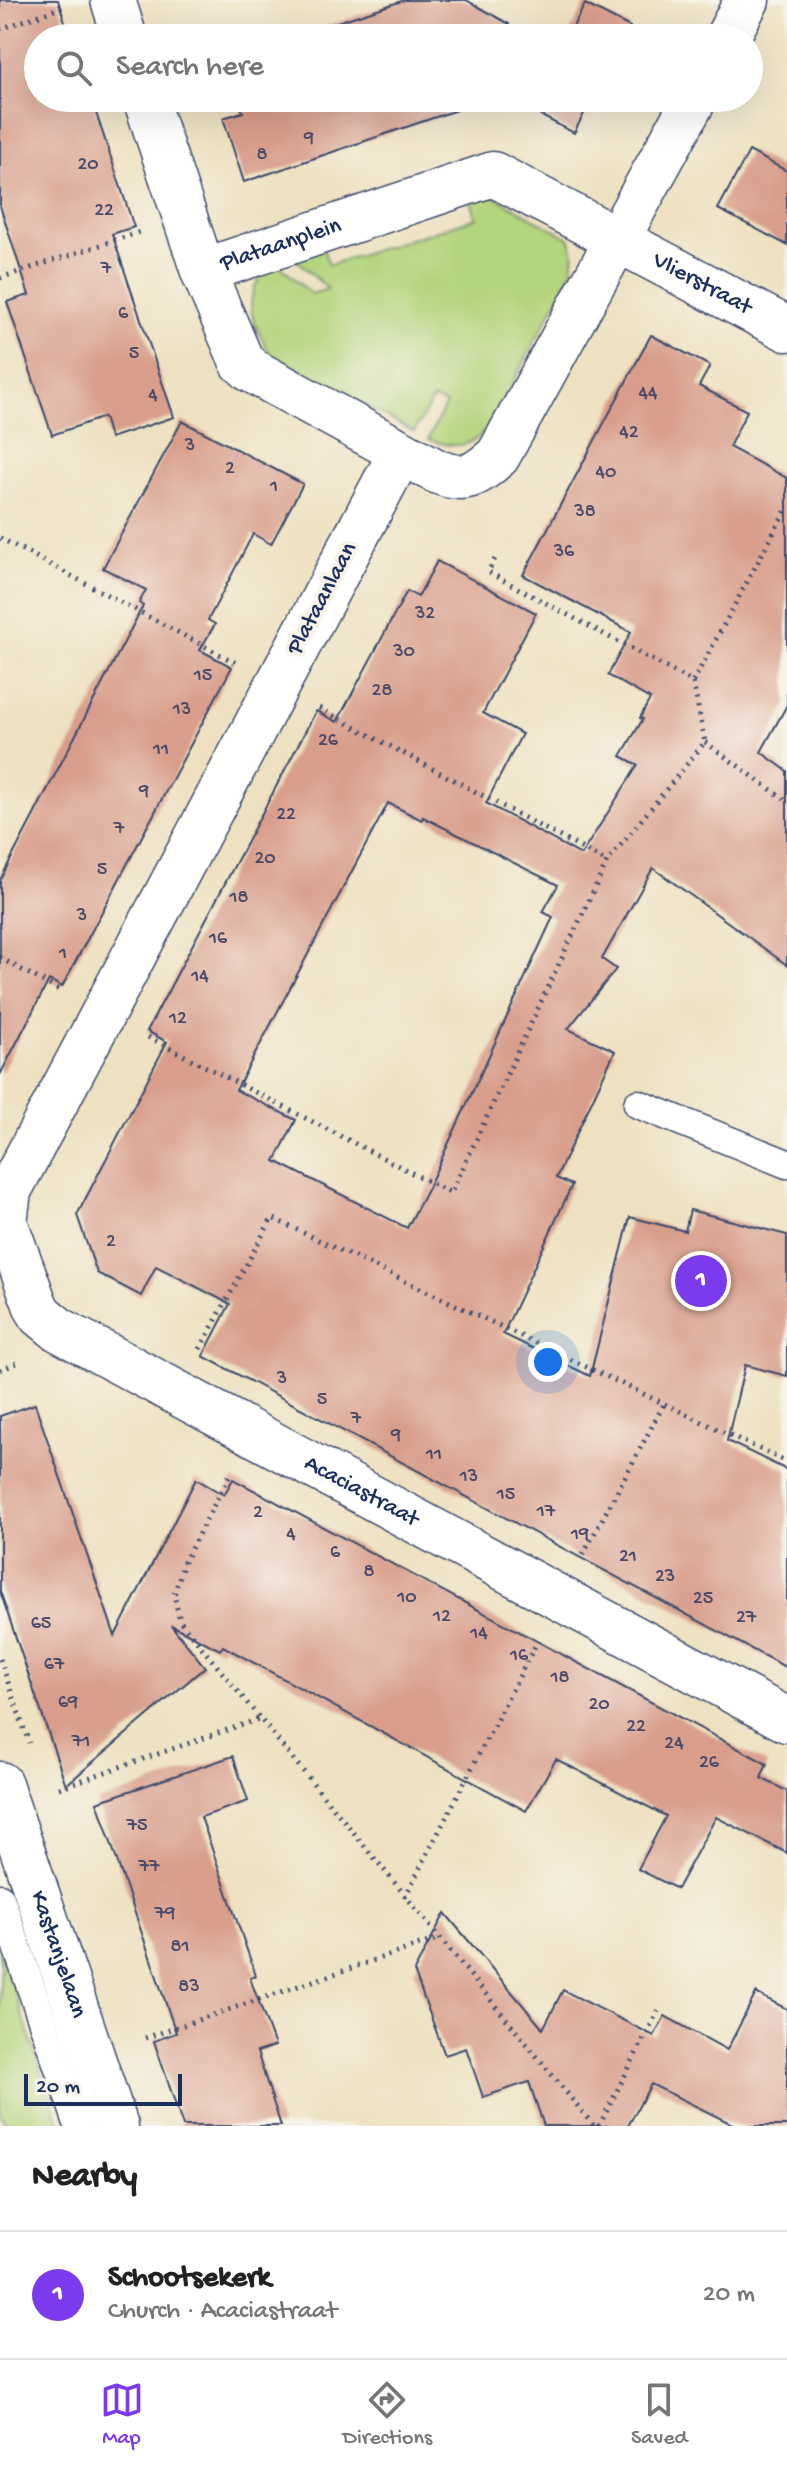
<!DOCTYPE html>
<meta charset="utf-8">
<style>
:root{--surface:#fff;--page:#f6f6f6;--text:#222;--muted:#767676;--line:#e0e0e0;--accent:#7c3aed}
body{margin:0;font-family:"Gochi Hand",sans-serif;background:var(--page);color:var(--text)}
.scale{position:absolute;left:24px;bottom:20px;width:158px;box-sizing:border-box;padding-left:8px;border:4px solid #1b2f5e;border-top:0;font-size:22px;line-height:28px;white-space:nowrap;color:#1b2f5e;-webkit-text-stroke:6px #f7f3e8;paint-order:stroke}
.you{position:absolute;left:548px;top:1362px;width:28px;height:28px;margin:-20px;border:6px solid #fff;border-radius:50%;background:#1a73e8;box-shadow:0 0 0 12px #1a73e833}
.badge{display:grid;place-items:center;width:52px;height:52px;border-radius:50%;background:var(--accent);color:#fff;font-size:26px;font-weight:700}
.pin{position:absolute;translate:-50% -50%;border:4px solid #fff;box-shadow:0 2px 8px #0006}
.list{margin:0;padding:0;list-style:none}
h2{display:flex;justify-content:space-between;align-items:center;height:104px;margin:0;padding:0 32px;font-size:34px}
h2 small{font-size:26px;font-weight:400;color:var(--muted)}
.list li{display:grid;grid-template-columns:52px 1fr auto;gap:24px;align-items:center;box-sizing:border-box;height:128px;padding:0 32px;border-top:2px solid var(--line)}
.list b{display:block;font-size:30px;white-space:nowrap}
.list p{margin:0;font-size:26px;white-space:nowrap;color:var(--muted)}
.list em{font-size:26px;font-style:normal;color:var(--muted)}
.icon{flex:none;width:44px;height:44px;fill:none;stroke:currentColor;stroke-width:2;stroke-linecap:round;stroke-linejoin:round}
.map{position:relative;flex:none;width:787px;height:2126px;overflow:hidden}
.search{position:absolute;background:var(--surface);box-shadow:0 8px 32px #0002;left:24px;right:24px;top:24px;height:88px;display:flex;align-items:center;gap:20px;box-sizing:border-box;padding:0 28px;border-radius:44px;color:var(--muted);font-size:30px}
.sheet{height:232px;background:var(--surface)}
nav{display:flex;justify-content:space-around;align-items:center;box-sizing:border-box;height:112px;border-top:2px solid var(--line);background:var(--surface);font-size:22px;color:var(--muted)}
nav a{display:grid;justify-items:center;gap:4px}
nav .on{color:var(--accent)}
.map>svg:first-child{display:block}
.green{fill:#b2d47c;stroke:#66826d;stroke-width:2}
.building{fill:#d89d8b;fill-rule:evenodd}
.lines{fill:none;stroke-linecap:round;stroke-linejoin:round}
.lane-casing{stroke:#3b4a6d;stroke-width:31}
.street-casing{stroke:#3b4a6d;stroke-width:47}
.secondary-casing{stroke:#3b4a6d;stroke-width:47}
.path{stroke:#3b4a6d;stroke-width:5;stroke-dasharray:2 6;stroke-linecap:butt}
.lane{stroke:#fff;stroke-width:28}
.street{stroke:#fff;stroke-width:44}
.secondary{stroke:#fff;stroke-width:44}
.labels{text-anchor:middle;dominant-baseline:central;stroke-width:8;stroke-linejoin:round;paint-order:stroke}
.number-label{font-size:20px;fill:#4a4a69}
.street-label{font-size:24px;fill:#1b2f5e;stroke:#f7f3e8}
</style>
<div class="map">
<svg width="787" height="2126" viewBox="0 0 787 2126">
<rect width="100%" height="100%" fill="#f7f3e8"/>
<filter id="ink" filterUnits="userSpaceOnUse"><feTurbulence type="fractalNoise" baseFrequency=".0125" numOctaves="2"/><feDisplacementMap in="SourceGraphic" scale="16" xChannelSelector="R" yChannelSelector="G"/><feConvolveMatrix kernelMatrix="1 2 1 2 8 2 1 2 1" color-interpolation-filters="sRGB"/></filter>
<filter id="wash" filterUnits="userSpaceOnUse"><feTurbulence type="fractalNoise" baseFrequency=".006" numOctaves="4" result="noise"/><feDisplacementMap in="SourceGraphic" scale="32" xChannelSelector="R" yChannelSelector="G"/><feGaussianBlur stdDeviation="1.8" result="paint"/><feColorMatrix in="noise" values="0 0 0 0 0 0 0 0 0 0 0 0 0 0 0 0 0 1.4 0 .05"/><feComposite in="paint" operator="in"/></filter>
<g filter="url(#wash)">
<rect width="100%" height="100%" fill="#eee1c1"/>
<g class="green">
<path d="M 486,192 L 569,238 C 575,251 574,260 571,274 L 490,426 C 470,449 455,449 428,439 L 446,404 L 433,399 L 414,432 L 271,355 C 248,317 240,292 275,261 L 311,294 L 328,289 L 290,254 L 322,246 L 329,265 L 476,218 L 470,197 Z"/>
<path d="M 0,1949 L 60,2126 L 8,2126 L 0,2114 Z"/>
</g>
<g id="blocks">
<g class="building">
<path d="M 0,0 L 58,0 L 70,38 L 38,38 L 38,98 L 91,98 L 134,227 L 112,234 L 174,417 L 110,438 L 104,417 L 52,435 L 7,302 L 29,295 L 0,206 Z"/>
<path d="M 405,0 L 466,0 L 509,24 L 506,38 L 312,38 L 310,31 Z"/>
<path d="M 585,4 L 630,27 L 624,38 L 567,38 Z"/>
<path d="M 238,98 L 492,98 L 244,182 L 223,118 L 243,112 Z"/>
<path d="M 536,98 L 592,98 L 574,133 L 530,110 Z"/>
<path d="M 749,151 L 787,171 L 787,245 L 718,209 Z"/>
<path d="M 651,335 L 710,366 L 699,386 L 747,411 L 729,447 L 787,478 L 787,705 L 761,752 L 787,771 L 787,965 L 653,868 L 602,959 L 616,969 L 568,1029 L 615,1051 L 556,1178 L 572,1185 L 503,1334 L 590,1376 L 630,1217 L 685,1231 L 690,1210 L 787,1235 L 787,1376 L 745,1365 L 727,1441 L 787,1470 L 787,1668 L 203,1356 L 230,1304 L 156,1266 L 141,1296 L 97,1273 L 77,1215 L 167,1042 L 147,1031 L 316,711 L 337,722 L 407,591 L 418,597 L 437,561 L 536,613 L 483,713 L 522,734 L 486,803 L 581,855 L 638,765 L 621,756 L 643,719 L 640,718 L 650,699 L 608,675 L 631,632 L 523,575 ZM 388,803 L 422,820 L 423,817 L 558,885 L 543,912 L 553,917 L 428,1188 L 407,1228 L 275,1161 L 296,1120 L 236,1090 Z"/>
<path d="M 182,421 L 303,484 L 271,544 L 253,534 L 208,620 L 215,624 L 200,650 L 232,667 L 62,987 L 49,980 L 0,1075 L 0,880 L 143,606 L 139,603 L 146,590 L 103,568 Z"/>
<path d="M 35,1404 L 115,1636 L 196,1479 L 224,1495 L 233,1479 L 767,1764 L 761,1778 L 787,1791 L 787,1853 L 716,1817 L 677,1889 L 638,1869 L 666,1816 L 556,1759 L 526,1811 L 223,1646 L 220,1650 L 171,1625 L 205,1667 L 66,1785 L 0,1591 L 0,1416 Z"/>
<path d="M 233,1756 L 248,1801 L 201,1817 L 256,1976 L 250,1978 L 275,2046 L 257,2052 L 281,2126 L 183,2126 L 154,2041 L 176,2033 L 97,1802 Z"/>
<path d="M 445,1913 L 543,2029 L 563,1990 L 654,2036 L 665,2016 L 727,2050 L 756,1993 L 787,2009 L 787,2126 L 736,2126 L 651,2084 L 628,2126 L 544,2126 L 529,2082 L 483,2097 L 466,2048 L 445,2055 L 414,1971 Z"/>
</g>
</g>
</g>
<g filter="url(#ink)">
<use href="#blocks" fill-opacity="0" stroke="#3b4a6d" stroke-width="2"/>
<g class="lines">
<g class="lane-casing">
<g id="lane">
<path d="M 638,1104 L 787,1164"/>
<path d="M 0,1898 L 79,2126"/>
</g>
</g>
<g class="street-casing">
<g id="street">
<path d="M 113,0 L 125,38"/>
<path d="M 727,38 L 747,0"/>
<path d="M 145,98 L 203,271 L 242,362 L 251,370 L 434,470 C 464,484 475,476 498,456 L 695,98"/>
<path id="s1" d="M 203,271 L 493,174 L 787,329"/>
<path id="s2" d="M 401,452 L 9,1191 L 5,1222 L 36,1307 L 41,1315 L 58,1329 L 787,1720"/>
</g>
</g>
<g class="secondary-casing">
<g id="secondary">
<path id="s3" d="M 0,1784 L 116,2126"/>
</g>
</g>
<g class="path">
<path d="M 0,29 L 66,6"/>
<path d="M 0,278 L 140,232"/>
<path d="M 0,538 L 236,663"/>
<path d="M 693,682 L 787,508"/>
<path d="M 319,708 L 607,862"/>
<path d="M 705,742 L 787,801"/>
<path d="M 0,958 L 59,990"/>
<path d="M 148,1037 L 451,1193 L 607,862 L 705,742 L 693,682 L 488,572 L 497,555"/>
<path d="M 200,1349 L 272,1218 L 787,1462"/>
<path d="M 0,1370 L 22,1361"/>
<path d="M 229,1476 L 184,1562 L 174,1595 L 180,1621 L 594,2126"/>
<path d="M 583,1555 L 664,1404"/>
<path d="M 0,1659 L 29,1743"/>
<path d="M 59,1788 L 259,1719"/>
<path d="M 405,1897 L 537,1642"/>
<path d="M 145,2038 L 440,1938"/>
<path d="M 599,2126 L 658,2011"/>
</g>
<use href="#lane" class="lane"/>
<use href="#street" class="street"/>
<use href="#secondary" class="secondary"/>
</g>
</g>
<g class="labels">
<g class="number-label">
<text x="309" y="139">9</text>
<text x="262" y="155">8</text>
<text x="88" y="165">20</text>
<text x="104" y="211">22</text>
<text x="106" y="269">7</text>
<text x="123" y="314">6</text>
<text x="134" y="354">5</text>
<text x="648" y="394">44</text>
<text x="153" y="396">4</text>
<text x="629" y="433">42</text>
<text x="190" y="446">3</text>
<text x="230" y="469">2</text>
<text x="606" y="473">40</text>
<text x="274" y="487">1</text>
<text x="585" y="512">38</text>
<text x="564" y="552">36</text>
<text x="425" y="614">32</text>
<text x="404" y="652">30</text>
<text x="203" y="676">15</text>
<text x="382" y="691">28</text>
<text x="182" y="710">13</text>
<text x="328" y="741">26</text>
<text x="161" y="750">11</text>
<text x="144" y="792">9</text>
<text x="286" y="815">22</text>
<text x="119" y="829">7</text>
<text x="265" y="859">20</text>
<text x="102" y="870">5</text>
<text x="239" y="898">18</text>
<text x="82" y="916">3</text>
<text x="218" y="939">16</text>
<text x="63" y="954">1</text>
<text x="200" y="977">14</text>
<text x="178" y="1019">12</text>
<text x="111" y="1242">2</text>
<text x="282" y="1379">3</text>
<text x="322" y="1400">5</text>
<text x="356" y="1419">7</text>
<text x="396" y="1436">9</text>
<text x="434" y="1455">11</text>
<text x="469" y="1477">13</text>
<text x="506" y="1495">15</text>
<text x="546" y="1512">17</text>
<text x="258" y="1513">2</text>
<text x="291" y="1535">4</text>
<text x="580" y="1535">19</text>
<text x="335" y="1553">6</text>
<text x="628" y="1557">21</text>
<text x="369" y="1572">8</text>
<text x="665" y="1577">23</text>
<text x="407" y="1598">10</text>
<text x="703" y="1599">25</text>
<text x="442" y="1617">12</text>
<text x="746" y="1618">27</text>
<text x="41" y="1624">65</text>
<text x="479" y="1634">14</text>
<text x="519" y="1656">16</text>
<text x="54" y="1665">67</text>
<text x="560" y="1678">18</text>
<text x="68" y="1703">69</text>
<text x="599" y="1705">20</text>
<text x="636" y="1727">22</text>
<text x="81" y="1742">71</text>
<text x="674" y="1744">24</text>
<text x="709" y="1763">26</text>
<text x="137" y="1826">75</text>
<text x="149" y="1867">77</text>
<text x="165" y="1914">79</text>
<text x="180" y="1947">81</text>
<text x="189" y="1987">83</text>
</g>
<g class="street-label">
<text stroke="none"><textPath href="#s1" startOffset="82">Plataanplein</textPath></text>
<text stroke="none"><textPath href="#s1" startOffset="542">Vlierstraat</textPath></text>
<text transform="translate(323 599) rotate(-62)">Plataanlaan</text>
<text stroke="none"><textPath href="#s2" startOffset="1334">Acaciastraat</textPath></text>
<text stroke="none"><textPath href="#s3" startOffset="180">Kastanjelaan</textPath></text>
</g>
</g>
</svg>
<div class="scale">20 m</div>
<div class="you"></div>
<div class="pin badge" style="left:701px;top:1281px">1</div>
<div class="search"><svg class="icon" aria-label="search" viewBox="0 0 24 24"><circle cx="10" cy="10" r="6"/><path d="M15 15l6 6"/></svg>Search here</div>
</div>
<section class="sheet">
<h2>Nearby<small></small></h2>
<ul class="list">
<li><span class="badge">1</span><div><b>Schootsekerk</b><p>Church · Acaciastraat</p></div><em>20 m</em></li>
</ul>
</section>
<nav>
<a class="on"><svg class="icon" aria-label="map" viewBox="0 0 24 24"><path d="M3 6l6-2 6 2 6-2v14l-6 2-6-2-6 2zM9 4v14M15 6v14"/></svg>Map</a>
<a><svg class="icon" aria-label="directions" viewBox="0 0 24 24"><path d="M12 3l9 9-9 9-9-9zM9 14v-3h6M13 9l2 2-2 2"/></svg>Directions</a>
<a><svg class="icon" aria-label="saved" viewBox="0 0 24 24"><path d="M7 4h10v16l-5-4-5 4z"/></svg>Saved</a>
</nav>
